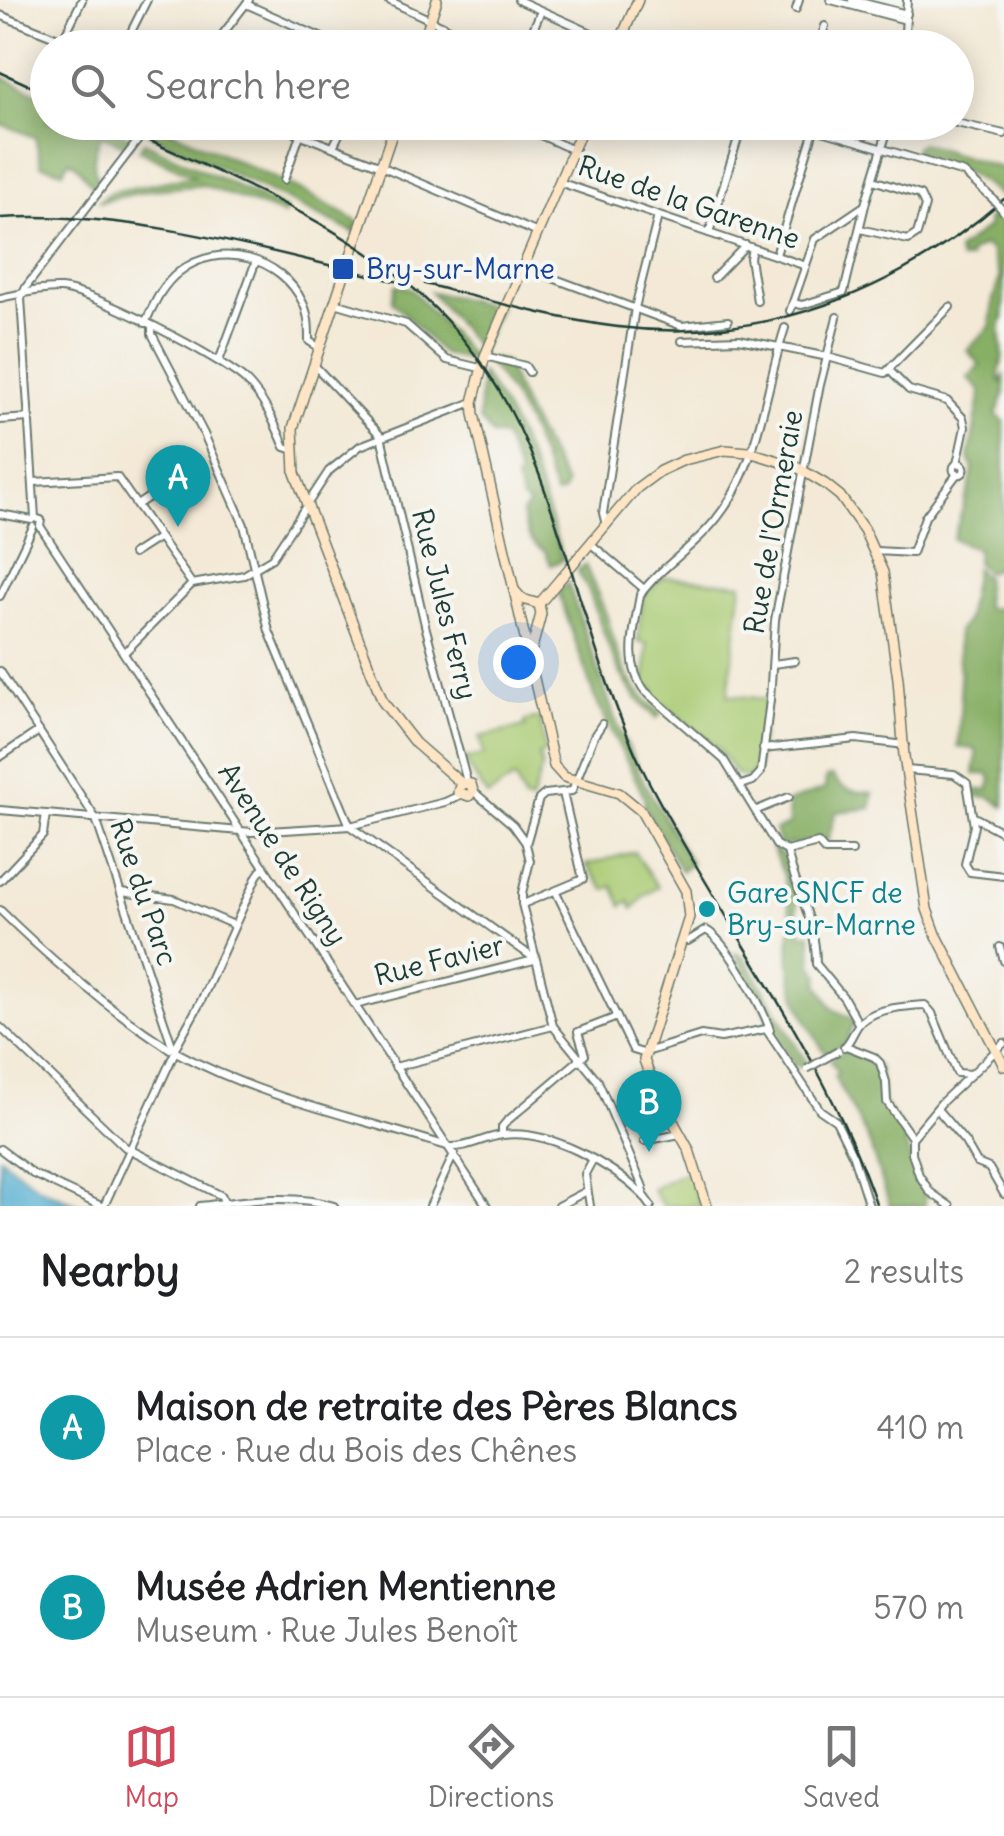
<!DOCTYPE html>
<meta charset="utf-8">
<style>
:root{--surface:#fff;--page:#f6f6f6;--text:#202124;--muted:#757577;--line:#e0e0e0;--accent:#d1495b}
body{margin:0;font-family:Delius,sans-serif;background:var(--page);color:var(--text)}
.you{position:absolute;left:518px;top:662px;width:35px;height:35px;margin:-25px;border:8px solid #fff;border-radius:50%;background:#1a73e8;box-shadow:0 0 0 15px #1a73e833}
.badge{display:grid;place-items:center;width:65px;height:65px;border-radius:50%;background:var(--accent);color:#fff;font-size:32px;font-weight:700}
.pin{position:absolute;translate:-50% -82px;filter:drop-shadow(0 2px 5px #0008)}
.pin::after{content:'';position:absolute;top:52px;width:35px;height:30px;background:inherit;clip-path:polygon(0 0,100% 0,50% 100%)}
.list{margin:0;padding:0;list-style:none}
h2{display:flex;justify-content:space-between;align-items:center;height:130px;margin:0;padding:0 40px;font-size:42px}
h2 small{font-size:32px;font-weight:400;color:var(--muted)}
.list li{display:grid;grid-template-columns:65px 1fr auto;gap:30px;align-items:center;box-sizing:border-box;height:180px;padding:0 40px;border-top:2px solid var(--line)}
.list b{display:block;font-size:38px;white-space:nowrap}
.list p{margin:0;font-size:32px;white-space:nowrap;color:var(--muted)}
.list em{font-size:32px;font-style:normal;color:var(--muted)}
.icon{flex:none;width:55px;height:55px;fill:none;stroke:currentColor;stroke-width:2;stroke-linecap:round;stroke-linejoin:round}
.map{position:relative;flex:none;width:1004px;height:1206px;overflow:hidden}
.search{position:absolute;background:var(--surface);box-shadow:0 5px 25px #0003;left:30px;right:30px;top:30px;height:110px;display:flex;align-items:center;gap:25px;box-sizing:border-box;padding:0 35px;border-radius:55px;color:var(--muted);font-size:38px}
.sheet{height:490px;background:var(--surface)}
nav{display:flex;justify-content:space-around;align-items:center;box-sizing:border-box;height:140px;border-top:2px solid var(--line);background:var(--surface);font-size:28px;color:var(--muted)}
nav a{display:grid;justify-items:center;gap:5px}
nav .on{color:var(--accent)}
.map>svg:first-child{display:block}
.green{fill:#aacb73;stroke:#648454;stroke-width:2.5}
.forest{fill:#87af65;stroke:#53764c;stroke-width:2.5}
.water{fill:#52aed0;stroke:#387682;stroke-width:2.5}
.lines{fill:none;stroke-linecap:round;stroke-linejoin:round}
.street-casing{stroke:#69796d;stroke-width:10}
.secondary-casing{stroke:#69796d;stroke-width:12}
.street{stroke:#fff;stroke-width:6}
.secondary{stroke:#fee5c5;stroke-width:9}
.rail{stroke:#1f3d34;stroke-width:2.5}
.street-bridge-casing{stroke:#69796d;stroke-width:10;stroke-linecap:butt}
.street-bridge{stroke:#fff;stroke-width:6}
.transit-dot{fill:#1a4fb4;stroke:#f6f6f2;stroke-width:4}
.culture-dot{fill:#0f9aa8;stroke:#f6f6f2;stroke-width:4}
.labels{text-anchor:middle;dominant-baseline:central;stroke-width:8;stroke-linejoin:round;paint-order:stroke}
.street-label{font-size:28px;fill:#1f3d34;stroke:#f6f6f2}
.transit-label{font-size:28px;fill:#164399;stroke:#f6f6f2;text-anchor:start}
.culture-label{font-size:28px;fill:#0d838f;stroke:#f6f6f2;text-anchor:start}
</style>
<div class="map">
<svg width="1004" height="1206" viewBox="0 0 1004 1206">
<rect width="100%" height="100%" fill="#f6f6f2"/>
<filter id="ink" filterUnits="userSpaceOnUse"><feTurbulence type="fractalNoise" baseFrequency=".01" numOctaves="2"/><feDisplacementMap in="SourceGraphic" scale="20" xChannelSelector="R" yChannelSelector="G"/><feConvolveMatrix kernelMatrix="1 2 1 2 8 2 1 2 1" color-interpolation-filters="sRGB"/></filter>
<filter id="wash" filterUnits="userSpaceOnUse"><feTurbulence type="fractalNoise" baseFrequency=".0048" numOctaves="4" result="noise"/><feDisplacementMap in="SourceGraphic" scale="40" xChannelSelector="R" yChannelSelector="G"/><feGaussianBlur stdDeviation="2.25" result="paint"/><feColorMatrix in="noise" values="0 0 0 0 0 0 0 0 0 0 0 0 0 0 0 0 0 1.4 0 .05"/><feComposite in="paint" operator="in"/></filter>
<g filter="url(#wash)">
<rect width="100%" height="100%" fill="#f3e9d6"/>
<g class="green">
<path d="M 664,577 L 742,584 L 728,695 L 767,699 L 757,768 L 747,778 L 736,774 L 716,746 L 654,697 L 655,689 L 645,688 L 647,644 L 638,642 L 643,596 Z"/>
<path d="M 540,718 L 545,752 L 539,755 L 542,768 L 531,802 L 524,800 L 515,778 L 487,796 L 464,759 L 484,755 L 480,737 L 525,727 L 525,721 Z"/>
<path d="M 634,852 L 658,887 L 645,895 L 633,909 L 629,901 L 622,906 L 613,886 L 605,890 L 586,865 Z"/>
<path d="M 689,1170 L 700,1206 L 663,1206 L 652,1189 Z"/>
</g>
<g class="forest">
<path d="M 0,76 L 47,98 L 48,122 L 99,123 L 135,139 L 130,148 L 102,135 C 93,151 91,165 99,182 L 95,187 C 84,179 82,168 69,160 L 63,171 L 41,165 L 35,137 L 0,124 Z"/>
<path d="M 155,123 L 307,193 L 358,222 L 355,233 L 150,134 Z"/>
<path d="M 144,142 L 286,210 L 284,215 L 203,185 L 151,190 L 98,202 L 111,192 L 194,176 L 139,150 Z"/>
<path d="M 921,143 L 1004,169 L 1004,194 L 1000,196 C 973,173 951,163 917,154 L 915,147 Z"/>
<path d="M 995,213 L 1004,222 L 1003,318 C 996,333 1004,343 1002,359 C 1001,369 997,371 1000,382 L 1004,376 L 1004,394 L 996,415 L 1004,421 L 1004,576 L 996,568 L 987,573 L 976,562 L 977,549 L 953,539 L 970,486 L 973,469 L 969,458 L 981,392 L 968,378 L 980,365 L 967,350 L 990,327 L 993,300 L 1000,277 L 990,250 L 983,246 L 969,253 L 970,258 L 960,260 L 957,251 L 988,227 L 987,220 Z"/>
<path d="M 396,285 L 410,288 L 476,361 L 443,354 L 392,301 Z"/>
<path d="M 431,292 L 499,307 L 480,351 Z"/>
<path d="M 491,358 L 505,362 L 527,413 L 566,485 L 563,493 L 555,495 C 539,449 521,402 489,364 Z"/>
<path d="M 481,373 C 523,429 543,495 563,560 L 551,565 L 545,551 C 529,544 525,529 522,513 L 529,505 L 522,500 L 516,480 L 519,475 L 504,437 L 492,435 L 479,419 Z"/>
<path d="M 585,565 C 592,582 601,600 607,617 C 620,659 623,684 661,713 L 657,718 C 616,686 606,637 589,591 C 585,582 581,579 578,570 Z"/>
<path d="M 975,568 L 985,578 L 985,608 L 1004,609 L 1004,807 L 990,797 L 974,796 L 973,790 L 988,790 L 991,780 L 989,774 L 974,774 L 977,753 L 974,749 L 958,747 L 961,699 L 957,632 L 966,621 Z"/>
<path d="M 568,583 L 615,719 L 644,782 L 691,864 L 681,871 L 644,806 L 645,798 L 594,696 L 558,591 Z"/>
<path d="M 833,776 C 842,792 857,792 873,793 L 871,808 L 836,812 L 828,840 L 780,846 L 775,830 L 789,825 L 788,802 L 825,789 L 826,777 Z"/>
<path d="M 771,846 L 785,857 C 787,869 794,879 796,891 C 798,906 794,920 803,934 L 811,933 L 812,964 L 820,976 L 818,983 L 833,1009 L 855,1020 L 846,1042 L 826,1054 C 798,1012 786,981 790,931 L 793,927 L 784,876 Z"/>
<path d="M 735,953 L 744,956 L 807,1064 L 800,1067 L 793,1064 Z"/>
<path d="M 847,1049 L 879,1067 L 883,1101 L 902,1131 L 914,1172 L 925,1192 L 925,1206 L 890,1206 L 868,1139 L 834,1076 L 838,1073 L 830,1060 Z"/>
</g>
<path class="water" d="M 0,1157 L 38,1187 L 81,1206 L 0,1206 Z"/>
</g>
<g filter="url(#ink)">
<g class="lines">
<g class="street-casing">
<g id="street">
<path d="M 388,0 L 490,48"/>
<path d="M 518,0 L 618,45"/>
<path d="M 831,0 L 906,20"/>
<path d="M 852,0 L 907,14"/>
<path d="M 246,4 L 345,48"/>
<path d="M 796,9 L 799,0"/>
<path d="M 0,15 L 83,48"/>
<path d="M 63,39 L 82,0"/>
<path d="M 123,48 L 147,0"/>
<path d="M 212,48 L 249,0"/>
<path d="M 525,48 L 541,11"/>
<path d="M 818,48 L 825,26"/>
<path d="M 904,48 L 907,0"/>
<path d="M 152,122 L 26,287 L 21,298 L 35,518 L 41,520 L 40,526 L 487,1206"/>
<path d="M 268,122 L 376,164 L 538,233"/>
<path d="M 512,122 L 573,150"/>
<path d="M 792,122 L 964,173 L 993,199"/>
<path d="M 952,122 L 1004,134"/>
<path d="M 333,147 L 345,122"/>
<path d="M 284,180 L 300,135"/>
<path d="M 559,182 L 806,266"/>
<path d="M 860,229 L 908,240 L 917,234 L 925,206 L 920,195 L 873,180"/>
<path d="M 709,233 L 743,122"/>
<path d="M 752,248 L 750,258 L 757,301"/>
<path d="M 776,255 L 814,130"/>
<path d="M 523,267 L 682,326 L 728,321"/>
<path d="M 714,278 L 746,245"/>
<path d="M 0,298 C 20,294 41,288 61,289 C 94,292 222,358 246,381 C 265,400 275,424 285,447 L 291,449"/>
<path d="M 335,303 L 406,324 L 447,360 L 480,368"/>
<path d="M 793,303 L 802,305 L 844,292 L 866,201 L 890,122"/>
<path d="M 790,311 L 815,239 L 864,206"/>
<path d="M 145,323 C 154,304 162,285 179,272 C 219,240 282,257 303,303 C 309,315 309,328 309,341 L 320,348"/>
<path d="M 152,327 L 152,334 L 204,434 L 244,525 L 269,631 L 350,826"/>
<path d="M 785,328 C 765,389 759,466 717,518 C 695,547 661,566 640,595 C 635,626 623,664 645,691 L 724,760 L 776,845 L 787,851 C 796,892 816,919 816,964 L 844,998 L 858,1023"/>
<path d="M 682,341 L 739,339 L 828,357 L 885,373 L 950,307"/>
<path d="M 485,356 L 525,366 L 529,372"/>
<path d="M 219,361 L 256,261"/>
<path d="M 315,366 L 381,436 L 426,629 L 467,782"/>
<path d="M 890,371 L 909,390 L 947,401 L 963,418 L 965,427 L 957,464"/>
<path d="M 0,420 L 29,418"/>
<circle cx="959" cy="469" r="5.5"/>
<path d="M 34,482 L 117,477 L 192,584"/>
<path d="M 137,505 L 167,485"/>
<path d="M 0,514 L 32,520"/>
<path d="M 606,525 L 603,513 L 635,308 L 658,216"/>
<path d="M 590,543 L 644,589"/>
<path d="M 876,551 L 912,553 L 925,517 L 957,474"/>
<path d="M 133,554 L 158,538"/>
<path d="M 192,584 L 244,575 L 272,558 L 329,471 L 360,446 L 473,402"/>
<path d="M 0,596 L 33,527"/>
<path d="M 125,652 L 192,584"/>
<path d="M 773,664 L 795,661"/>
<path d="M 0,671 L 96,819 L 173,1048"/>
<path d="M 602,724 L 594,736 L 572,791 L 545,794 L 539,799 L 526,844 L 530,861 L 522,893 L 522,904 L 553,1026 L 598,1081 L 643,1187 L 643,1195 L 651,1206"/>
<path d="M 763,749 L 856,739 L 905,745"/>
<path d="M 0,757 L 39,731"/>
<path d="M 906,770 L 954,774 L 967,783 L 974,826 L 965,864 L 970,872 L 1004,876"/>
<path d="M 741,785 L 753,781 L 761,772 L 770,700 L 775,620 L 819,389 L 837,317"/>
<path d="M 473,791 L 513,825 L 526,843"/>
<path d="M 0,810 L 252,832 L 350,826 L 445,802 L 460,795"/>
<path d="M 757,810 L 789,797"/>
<path d="M 974,817 L 1004,833"/>
<path d="M 351,827 L 535,959"/>
<path d="M 787,851 L 818,843 L 825,851 L 852,851"/>
<path d="M 0,881 L 43,835 L 46,814"/>
<path d="M 121,892 L 174,899 L 234,925"/>
<path d="M 556,892 L 633,1050 L 643,1053 L 701,1035 L 721,1038 L 766,1029 L 820,1110 L 836,1121 L 853,1156 L 869,1206"/>
<path d="M 523,904 L 583,879 L 563,793"/>
<path d="M 0,910 C 52,961 109,1009 170,1049"/>
<path d="M 683,940 L 688,941 L 706,930 C 727,941 762,1006 770,1030"/>
<path d="M 1000,947 L 1004,961"/>
<path d="M 355,1005 L 534,960"/>
<path d="M 0,1027 L 125,1147 L 222,1196 L 224,1203"/>
<path d="M 846,1046 L 874,1057 L 880,1063 L 886,1082 L 887,1102 L 912,1138 L 912,1153 L 919,1175 L 930,1192 L 950,1206"/>
<path d="M 844,1047 C 853,1039 854,1027 862,1021 C 877,1008 906,1006 925,1005 L 932,1013 L 957,1073 L 971,1074"/>
<path d="M 175,1048 L 201,1001 L 257,876 L 264,866"/>
<path d="M 176,1052 C 260,1098 359,1118 450,1147 C 469,1148 484,1137 503,1135 C 549,1129 610,1164 643,1195"/>
<path d="M 580,1059 L 585,1055 L 578,1032 L 617,1017"/>
<path d="M 395,1067 L 553,1026"/>
<path d="M 937,1109 L 965,1142 L 977,1163 L 989,1168 L 1004,1194"/>
<path d="M 502,1135 L 502,1127 L 507,1121 L 580,1059"/>
<path d="M 912,1138 L 942,1102 L 1004,1043"/>
<path d="M 644,1141 L 680,1134"/>
<path d="M 0,1149 L 33,1174 L 101,1206"/>
<path d="M 104,1206 L 174,1054"/>
<path d="M 200,1206 C 242,1201 293,1193 334,1206"/>
<path d="M 430,1206 L 454,1154"/>
<path d="M 558,1206 L 587,1191"/>
<path d="M 590,1206 L 585,1174 L 592,1161"/>
</g>
</g>
<g class="secondary-casing">
<g id="secondary">
<path d="M 421,48 L 437,0"/>
<path d="M 617,48 L 638,0"/>
<path d="M 585,122 L 485,356 L 473,402 L 474,414 L 554,766 L 564,777 L 619,793 L 641,811 L 686,891 L 689,917 L 644,1060 L 654,1087 L 689,1150 L 707,1206"/>
<path d="M 349,261 L 396,122"/>
<path d="M 343,278 L 293,428 L 295,473 L 383,702 L 415,743 L 461,783 L 471,784 L 473,791 L 469,796 L 458,792 L 461,783"/>
<path d="M 515,591 L 522,599 L 539,604"/>
<path d="M 539,604 L 637,488 L 660,471 L 684,460 L 725,450 L 749,452 L 795,466 L 825,484 L 840,496 L 864,530 L 883,572 L 898,679 L 904,756 L 927,909 L 936,934 L 1004,1066"/>
<path d="M 531,652 L 541,614 L 539,604"/>
</g>
</g>
<use href="#street" class="street"/>
<use href="#secondary" class="secondary"/>
<g class="rail">
<path d="M 0,72 L 48,94"/>
<path d="M 109,122 C 298,211 459,260 539,474 C 577,575 599,683 648,780 C 722,923 825,1053 877,1206"/>
<path d="M 0,218 C 135,210 269,252 399,282"/>
<path d="M 425,284 C 488,300 554,319 618,327 C 763,345 896,293 1004,199"/>
</g>
<g class="street-bridge-casing">
<g id="street-bridge">
<path d="M 993,199 L 1004,212"/>
<path d="M 807,1069 L 838,1051"/>
</g>
</g>
<use href="#street-bridge" class="street-bridge"/>
</g>
</g>
<rect class="transit-dot" x="331" y="257" width="24" height="24" rx="5"/>
<circle class="culture-dot" cx="707" cy="909" r="10"/>
<g class="labels">
<g class="street-label">
<text transform="translate(689 202) rotate(19)">Rue de la Garenne</text>
<text transform="translate(773 522) rotate(-80)">Rue de l'Ormeraie</text>
<text transform="translate(445 604) rotate(76)">Rue Jules Ferry</text>
<text transform="translate(283 854) rotate(57)">Avenue de Rigny</text>
<text transform="translate(144 892) rotate(71)">Rue du Parc</text>
<text transform="translate(439 960) rotate(-14)">Rue Favier</text>
</g>
<g class="transit-label">
<text x="366" y="269">Bry-sur-Marne</text>
</g>
<g class="culture-label">
<text x="727" y="893">Gare SNCF de<tspan x="727" dy="32">Bry-sur-Marne</tspan></text>
</g>
</g>
</svg>
<div class="you"></div>
<div class="pin badge" style="left:178px;top:527px;background:#0f9aa8">A</div>
<div class="pin badge" style="left:649px;top:1152px;background:#0f9aa8">B</div>
<div class="search"><svg class="icon" aria-label="search" viewBox="0 0 24 24"><circle cx="10" cy="10" r="6"/><path d="M15 15l6 6"/></svg>Search here</div>
</div>
<section class="sheet">
<h2>Nearby<small>2 results</small></h2>
<ul class="list">
<li><span class="badge" style="background:#0f9aa8">A</span><div><b>Maison de retraite des Pères Blancs</b><p>Place · Rue du Bois des Chênes</p></div><em>410 m</em></li>
<li><span class="badge" style="background:#0f9aa8">B</span><div><b>Musée Adrien Mentienne</b><p>Museum · Rue Jules Benoît</p></div><em>570 m</em></li>
</ul>
</section>
<nav>
<a class="on"><svg class="icon" aria-label="map" viewBox="0 0 24 24"><path d="M3 6l6-2 6 2 6-2v14l-6 2-6-2-6 2zM9 4v14M15 6v14"/></svg>Map</a>
<a><svg class="icon" aria-label="directions" viewBox="0 0 24 24"><path d="M12 3l9 9-9 9-9-9zM9 14v-3h6M13 9l2 2-2 2"/></svg>Directions</a>
<a><svg class="icon" aria-label="saved" viewBox="0 0 24 24"><path d="M7 4h10v16l-5-4-5 4z"/></svg>Saved</a>
</nav>
